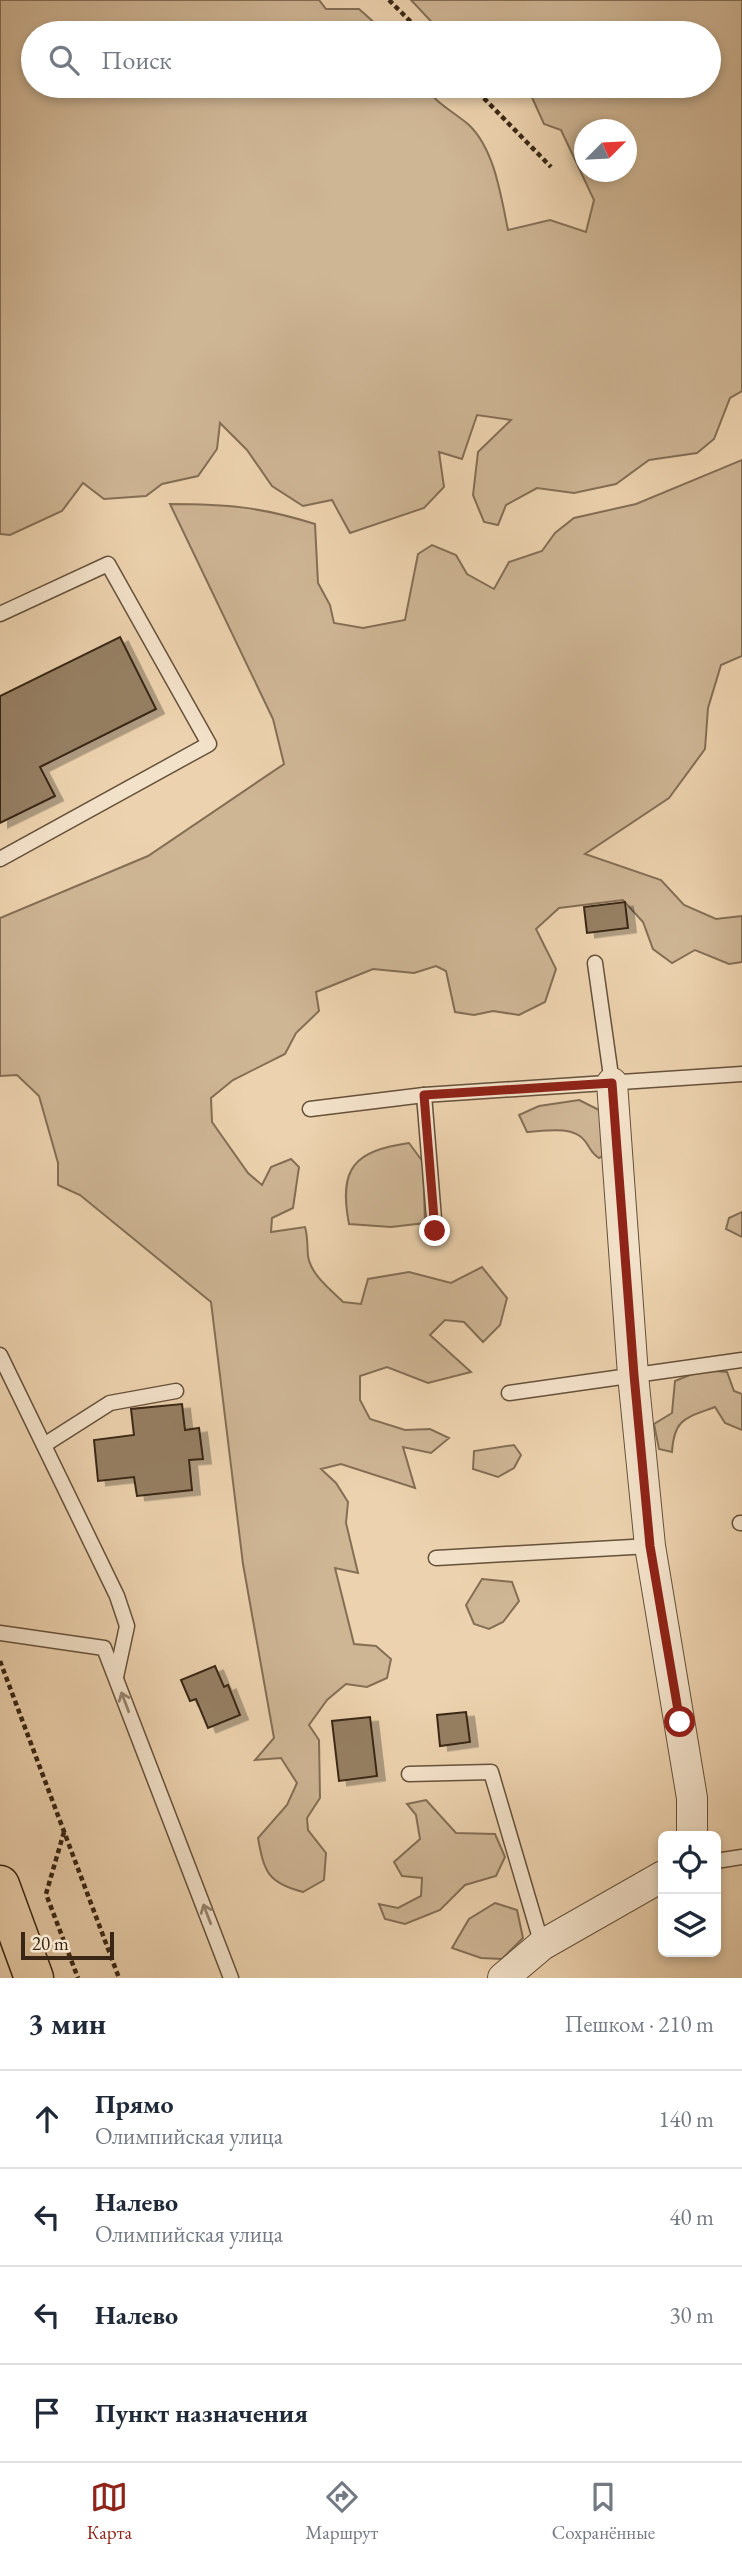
<!DOCTYPE html>
<html lang="ru">
<meta charset="utf-8">
<style>
:root{--surface:#fff;--page:#f2f2f3;--text:#1f2937;--muted:#747a83;--line:#e0e1e3;--accent:#8f2418}
body{margin:0;font-family:"EB Garamond",serif;background:var(--page);color:var(--text)}
.controls{position:absolute;right:21px;bottom:21px;display:grid;overflow:hidden;border-radius:10px;box-shadow:0 4px 10px #0003}
.controls button{width:63px;height:63px;display:grid;place-items:center;padding:0;border:0;border-bottom:2px solid var(--line);background:var(--surface);color:var(--text);font:35px sans-serif}
.compass{position:absolute;left:574px;top:119px;width:63px;height:63px;border-radius:50%;background:var(--surface);box-shadow:0 4px 10px #0003;rotate:66deg}
.scale{position:absolute;left:21px;bottom:18px;width:93px;box-sizing:border-box;padding-left:7px;border:4px solid #392614;border-top:0;font-size:19px;line-height:24px;white-space:nowrap;color:#392614;-webkit-text-stroke:5px #f3e2ca;paint-order:stroke}
.stop{position:absolute;width:21px;height:21px;margin:-16px;border:5px solid #8f2418;border-radius:50%;background:#fff}
.stop.end{background:#8f2418;border-color:#fff;box-shadow:0 2px 7px #0008}
.list{margin:0;padding:0;list-style:none}
h2{display:flex;justify-content:space-between;align-items:center;height:91px;margin:0;padding:0 28px;font-size:30px}
h2 small{font-size:23px;font-weight:400;color:var(--muted)}
.list li{display:grid;grid-template-columns:46px 1fr auto;gap:21px;align-items:center;box-sizing:border-box;height:98px;padding:0 28px;border-top:2px solid var(--line)}
.list b{display:block;font-size:26px;white-space:nowrap}
.list p{margin:0;font-size:23px;white-space:nowrap;color:var(--muted)}
.list em{font-size:23px;font-style:normal;color:var(--muted)}
.icon{flex:none;width:38px;height:38px;fill:none;stroke:currentColor;stroke-width:2;stroke-linecap:round;stroke-linejoin:round}
.map{position:relative;flex:none;width:742px;height:1978px;overflow:hidden}
.search{position:absolute;background:var(--surface);box-shadow:0 4px 10px #0003;left:21px;right:21px;top:21px;height:77px;display:flex;align-items:center;gap:18px;box-sizing:border-box;padding:0 24px;border-radius:38px;color:var(--muted);font-size:26px}
.sheet{height:483px;background:var(--surface)}
nav{display:flex;justify-content:space-around;align-items:center;box-sizing:border-box;height:98px;border-top:2px solid var(--line);background:var(--surface);font-size:19px;color:var(--muted)}
nav a{display:grid;justify-items:center;gap:4px}
nav .on{color:var(--accent)}
.map>svg:first-child{display:block}
.green{fill:#ceb594;stroke:#846e54;stroke-width:2;fill-rule:evenodd}
.building{fill:#967f64;stroke:#392614;stroke-width:2;filter:url(#shadow)}
.lines{fill:none;stroke-linecap:round;stroke-linejoin:round}
.service-casing{stroke:#66513a;stroke-width:17}
.minor-casing{stroke:#66513a;stroke-width:32}
.primary-casing{stroke:#392614;stroke-width:41}
.path{stroke:#392614;stroke-width:4.5;stroke-dasharray:5 3.5;stroke-linecap:butt}
.service{stroke:#f3e2ca;stroke-width:14}
.minor{stroke:#f3e2ca;stroke-width:30}
.primary{stroke:#ecd2ae;stroke-width:38}
.oneway{stroke:#96846f}
.route{stroke:#8f2418;stroke-width:9}
</style>
<div class="map">
<svg width="742" height="1978" viewBox="0 0 742 1978">
<defs>
<filter id="shadow"><feDropShadow dx="8" dy="4.5" stdDeviation="0" flood-color="#0004"/></filter>
</defs>
<rect width="100%" height="100%" fill="#ecd2ae"/>
<filter id="stains"><feTurbulence type="fractalNoise" baseFrequency=".00286" numOctaves="4"/><feColorMatrix values="0 0 0 0 .2 0 0 0 0 .09 0 0 0 0 .02 0 0 0 .5 -.17"/></filter>
<radialGradient id="worn" r=".72"><stop offset=".6" stop-color="#630" stop-opacity="0"/><stop offset="1" stop-color="#630" stop-opacity=".3"/></radialGradient>
<g class="green">
<path d="M 0,0 L 319,0 L 326,9 L 359,9 L 386,33 L 33,33 L 33,86 L 425,86 C 435,103 454,112 469,125 C 495,150 501,197 508,230 L 550,220 L 586,232 L 594,200 L 561,130 L 544,124 L 530,93 L 491,92 L 489,86 L 709,86 L 709,33 L 442,33 L 411,0 L 742,0 L 742,391 L 730,398 L 714,439 L 697,453 L 649,460 L 616,484 L 574,493 L 537,488 L 506,505 L 498,525 L 484,522 L 473,495 L 478,452 L 511,420 L 477,415 L 462,459 L 439,452 L 444,487 L 424,508 L 350,533 L 332,500 L 303,506 L 272,486 L 247,450 L 220,423 L 217,449 L 198,476 L 162,484 L 146,496 L 104,499 L 83,483 L 62,511 L 10,535 L 0,534 ZM 584,130 L 626,130 L 626,172 L 584,172 Z"/>
<path d="M 742,460 L 742,656 L 721,665 L 708,708 L 705,749 L 669,798 L 585,854 L 661,880 L 684,905 L 716,919 L 742,916 L 742,962 L 729,964 L 695,950 L 672,963 L 653,949 L 643,922 L 623,900 L 559,908 L 536,929 L 556,969 L 545,1002 L 519,1015 L 493,1011 L 474,1015 L 455,1012 L 446,971 L 436,966 L 414,973 L 373,969 L 316,992 L 319,1011 L 296,1033 L 285,1054 L 233,1080 L 211,1098 L 212,1122 L 248,1173 L 262,1185 L 271,1167 L 291,1159 L 299,1167 L 293,1208 L 272,1218 L 271,1232 L 305,1227 C 308,1237 307,1246 308,1256 C 311,1275 330,1289 343,1302 L 361,1304 L 368,1279 L 409,1272 L 451,1283 L 482,1267 L 507,1298 L 500,1325 L 483,1342 L 464,1322 L 445,1320 L 430,1335 L 471,1372 L 428,1383 L 387,1367 L 360,1376 L 360,1400 L 370,1419 L 405,1430 L 430,1429 L 449,1438 L 431,1453 L 403,1447 L 415,1488 L 341,1464 L 321,1469 L 336,1483 L 348,1502 L 346,1523 L 358,1573 L 335,1568 L 354,1644 L 376,1646 L 391,1659 L 387,1678 L 367,1687 L 346,1684 L 327,1700 L 309,1725 L 319,1740 L 320,1798 L 307,1818 L 308,1830 L 326,1853 L 324,1880 L 303,1892 C 268,1883 264,1872 258,1838 L 287,1805 L 297,1783 L 281,1758 L 255,1760 L 274,1738 L 243,1564 L 211,1302 L 80,1195 L 58,1185 L 58,1163 L 39,1096 L 17,1075 L 0,1076 L 0,918 L 148,856 L 284,764 L 273,719 L 170,504 C 227,504 261,507 315,524 L 318,583 L 330,605 L 334,623 L 363,628 L 405,620 L 418,554 L 432,545 L 456,555 L 467,574 L 494,589 L 509,562 L 542,551 L 555,533 L 574,518 L 636,504 Z"/>
<path d="M 579,1100 L 607,1114 L 611,1151 L 599,1158 C 591,1153 591,1149 585,1141 C 573,1125 545,1131 527,1132 L 519,1115 L 539,1106 Z"/>
<path d="M 409,1143 L 423,1162 L 425,1223 L 391,1227 L 349,1224 C 338,1167 355,1151 409,1143 Z"/>
<path d="M 742,1212 L 742,1237 L 726,1229 L 729,1218 Z"/>
<path d="M 702,1370 L 727,1372 L 734,1391 L 742,1394 L 742,1430 L 725,1423 L 715,1407 C 686,1418 674,1418 672,1452 L 659,1449 L 654,1424 L 672,1413 L 675,1381 Z"/>
<path d="M 514,1445 L 521,1455 L 514,1468 L 498,1477 L 473,1469 L 474,1451 Z"/>
<path d="M 482,1579 L 512,1582 L 519,1601 L 503,1622 L 489,1629 L 474,1624 L 466,1605 Z"/>
<path d="M 426,1800 L 456,1833 L 495,1834 L 505,1857 L 496,1876 L 465,1885 L 440,1910 L 405,1924 L 385,1919 L 379,1904 L 398,1908 L 421,1896 L 422,1878 L 402,1876 L 394,1862 L 420,1839 L 416,1815 L 407,1804 Z"/>
<path d="M 495,1903 L 517,1910 L 523,1938 L 502,1959 L 481,1958 L 452,1948 L 469,1919 Z"/>
</g>
<g class="building">
<path d="M 120,637 L 156,709 L 40,767 L 55,796 L 0,823 L 0,696 Z"/>
<path d="M 625,902 L 628,928 L 587,933 L 584,907 Z"/>
<path d="M 182,1404 L 185,1430 L 199,1428 L 203,1459 L 189,1460 L 192,1490 L 137,1496 L 134,1477 L 98,1481 L 94,1440 L 134,1435 L 131,1409 Z"/>
<path d="M 215,1666 L 224,1687 L 228,1685 L 240,1715 L 208,1728 L 196,1699 L 190,1701 L 181,1680 Z"/>
<path d="M 466,1712 L 470,1742 L 440,1746 L 437,1715 Z"/>
<path d="M 370,1717 L 377,1776 L 339,1781 L 332,1721 Z"/>
</g>
<g class="lines">
<g class="service-casing">
<g id="service">
<path d="M 0,614 L 108,564 L 209,744 L 0,859"/>
<path d="M 595,963 L 612,1083"/>
<path d="M 424,1095 L 435,1231"/>
<path d="M 310,1109 L 424,1095 L 742,1074"/>
<path d="M 0,1355 L 117,1596 L 127,1626 L 116,1677"/>
<path d="M 509,1393 L 742,1360"/>
<path d="M 44,1445 L 110,1403 L 176,1391"/>
<path d="M 740,1523 L 742,1523"/>
<path d="M 436,1558 L 650,1546"/>
<path d="M 0,1633 L 104,1648 L 231,1978"/>
<path d="M 409,1774 L 491,1772 L 542,1945"/>
<path d="M 716,1861 L 742,1857"/>
</g>
</g>
<g class="minor-casing">
<g id="minor">
<path d="M 612,1083 L 633,1375 L 650,1546 L 692,1798 L 692,1836"/>
<path d="M 503,1978 L 542,1945 L 663,1876"/>
</g>
</g>
<g class="primary-casing">
<path id="primary" d="M 0,1885 L 34,1978"/>
</g>
<g class="path">
<path d="M 389,0 L 422,33"/>
<path d="M 472,86 L 551,167"/>
<path d="M 0,1661 L 119,1978"/>
<path d="M 64,1832 L 46,1894 L 78,1978"/>
</g>
<use href="#service" class="service"/>
<use href="#minor" class="minor"/>
<use href="#primary" class="primary"/>
</g>
<defs><path id="oneway-shaft" d="M-6 0H5M1.5-3L5.5 0L1.5 3" fill="none" stroke-width="1.6" stroke-linecap="round" stroke-linejoin="round" transform="scale(1.75)"/></defs>
<g class="oneway">
<use href="#oneway-shaft" transform="translate(125 1702) rotate(-111)"/>
<use href="#oneway-shaft" transform="translate(207 1914) rotate(-111)"/>
</g>
<g class="lines">
<path class="route" d="M 435,1231 L 424,1095 L 612,1083 L 634,1375 L 650,1546 L 680,1722"/>
</g>
<rect width="100%" height="100%" filter="url(#stains)"/>
<rect width="100%" height="100%" fill="url(#worn)"/>
</svg>
<div class="controls">
<button><svg class="icon" aria-label="locate" viewBox="0 0 24 24"><circle cx="12" cy="12" r="6"/><path d="M12 2v4M12 18v4M2 12h4M18 12h4"/></svg></button>
<button><svg class="icon" aria-label="layers" viewBox="0 0 24 24"><path d="M12 4l9 5-9 5-9-5zM3 14l9 5 9-5"/></svg></button>
</div>
<svg class="compass" viewBox="-18 -18 36 36"><path d="M0-13l5 13h-10z" fill="#e53935"/><path d="M0 13l5-13h-10z" fill="#747a83"/></svg>
<div class="scale">20 m</div>
<div class="stop" style="left:680px;top:1722px"></div>
<div class="stop end" style="left:435px;top:1231px"></div>
<div class="search"><svg class="icon" aria-label="search" viewBox="0 0 24 24"><circle cx="10" cy="10" r="6"/><path d="M15 15l6 6"/></svg>Поиск</div>
</div>
<section class="sheet">
<h2>3 мин<small>Пешком · 210 m</small></h2>
<ul class="list">
<li><svg class="icon" aria-label="ahead" viewBox="0 0 24 24"><path d="M12 20V5M6 11l6-6 6 6"/></svg><div><b>Прямо</b><p>Олимпийская улица</p></div><em>140 m</em></li>
<li><svg class="icon" aria-label="left" viewBox="0 0 24 24"><path d="M17 20v-9H6M10 6l-5 5 5 5"/></svg><div><b>Налево</b><p>Олимпийская улица</p></div><em>40 m</em></li>
<li><svg class="icon" aria-label="left" viewBox="0 0 24 24"><path d="M17 20v-9H6M10 6l-5 5 5 5"/></svg><div><b>Налево</b></div><em>30 m</em></li>
<li><svg class="icon" aria-label="arrive" viewBox="0 0 24 24"><path d="M6 21V4h12l-3 4 3 4H6"/></svg><div><b>Пункт назначения</b></div></li>
</ul>
</section>
<nav>
<a class="on"><svg class="icon" aria-label="map" viewBox="0 0 24 24"><path d="M3 6l6-2 6 2 6-2v14l-6 2-6-2-6 2zM9 4v14M15 6v14"/></svg>Карта</a>
<a><svg class="icon" aria-label="directions" viewBox="0 0 24 24"><path d="M12 3l9 9-9 9-9-9zM9 14v-3h6M13 9l2 2-2 2"/></svg>Маршрут</a>
<a><svg class="icon" aria-label="saved" viewBox="0 0 24 24"><path d="M7 4h10v16l-5-4-5 4z"/></svg>Сохранённые</a>
</nav>
